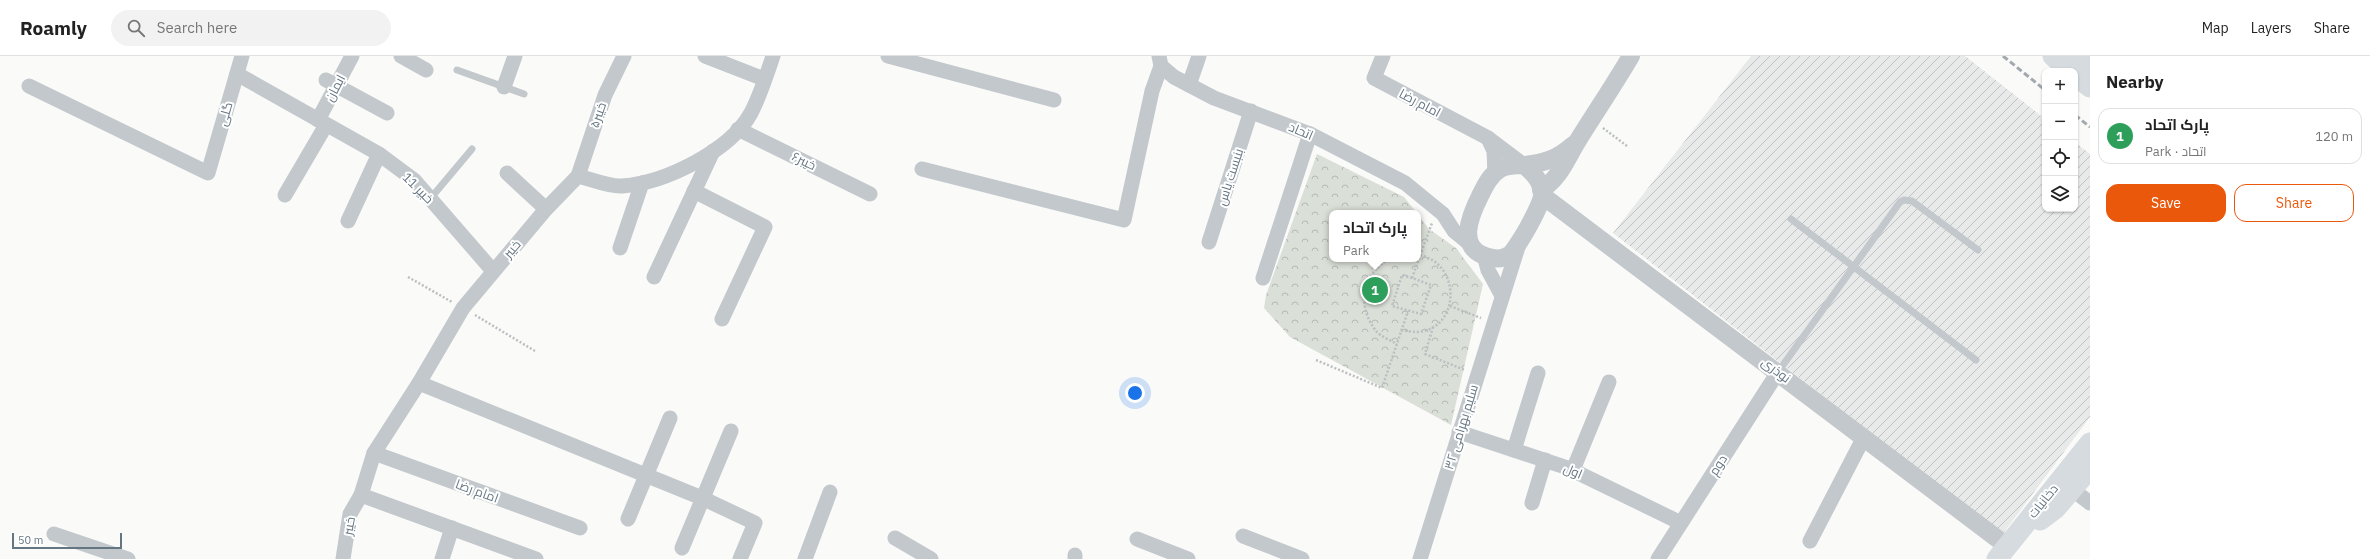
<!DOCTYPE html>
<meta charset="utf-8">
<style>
:root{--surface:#fff;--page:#f2f2f2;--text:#222;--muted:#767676;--line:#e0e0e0;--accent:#ea580c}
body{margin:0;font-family:"IBM Plex Sans",Cairo,sans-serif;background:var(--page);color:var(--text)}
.controls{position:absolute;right:12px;top:12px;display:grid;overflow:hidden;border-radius:8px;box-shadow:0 1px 3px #0004}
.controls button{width:36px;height:36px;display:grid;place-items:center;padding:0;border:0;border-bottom:1px solid var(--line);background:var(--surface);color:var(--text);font:20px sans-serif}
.scale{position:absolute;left:12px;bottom:10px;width:110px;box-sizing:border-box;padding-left:4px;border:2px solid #657683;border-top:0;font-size:11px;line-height:14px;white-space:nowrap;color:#657683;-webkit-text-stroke:3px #fff;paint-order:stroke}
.you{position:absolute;left:1135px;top:337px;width:14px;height:14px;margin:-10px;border:3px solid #fff;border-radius:50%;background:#1a73e8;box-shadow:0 0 0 6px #1a73e833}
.badge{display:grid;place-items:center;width:26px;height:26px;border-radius:50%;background:var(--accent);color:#fff;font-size:13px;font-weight:700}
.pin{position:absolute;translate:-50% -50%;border:2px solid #fff;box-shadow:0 1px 4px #0006}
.popup{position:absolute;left:1329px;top:154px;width:92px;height:52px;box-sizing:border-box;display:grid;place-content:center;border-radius:8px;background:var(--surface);filter:drop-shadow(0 1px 3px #0005);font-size:13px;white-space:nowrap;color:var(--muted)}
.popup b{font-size:15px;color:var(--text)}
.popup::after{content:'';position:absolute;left:50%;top:100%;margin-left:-8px;border:8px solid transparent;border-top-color:var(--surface)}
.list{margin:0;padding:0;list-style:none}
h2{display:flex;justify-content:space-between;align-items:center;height:52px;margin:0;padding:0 16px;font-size:17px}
h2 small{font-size:13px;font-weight:400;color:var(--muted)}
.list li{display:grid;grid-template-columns:26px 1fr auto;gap:12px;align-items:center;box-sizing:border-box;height:56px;margin:0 8px 8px;padding:0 8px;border:1px solid var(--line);border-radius:12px}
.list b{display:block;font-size:15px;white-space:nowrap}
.list p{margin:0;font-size:13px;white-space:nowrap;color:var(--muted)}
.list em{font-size:13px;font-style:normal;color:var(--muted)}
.actions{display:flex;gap:8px;padding:12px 16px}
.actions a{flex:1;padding:9px 0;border:1px solid var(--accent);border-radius:12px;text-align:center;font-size:14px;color:var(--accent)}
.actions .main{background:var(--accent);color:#fff}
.icon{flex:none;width:22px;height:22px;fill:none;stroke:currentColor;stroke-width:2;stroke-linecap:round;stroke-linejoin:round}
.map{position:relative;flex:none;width:2090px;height:503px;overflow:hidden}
header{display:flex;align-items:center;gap:24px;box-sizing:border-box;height:56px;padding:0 20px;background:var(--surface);border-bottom:1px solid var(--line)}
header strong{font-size:19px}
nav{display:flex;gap:22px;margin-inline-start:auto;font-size:14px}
.search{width:280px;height:36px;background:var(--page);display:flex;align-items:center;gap:10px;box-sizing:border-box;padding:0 14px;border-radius:22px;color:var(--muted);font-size:15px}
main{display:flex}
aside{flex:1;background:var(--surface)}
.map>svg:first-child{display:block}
.industrial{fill:url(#industrial-furrows)}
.forest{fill:url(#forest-crowns)}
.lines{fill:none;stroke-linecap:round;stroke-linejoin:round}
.path{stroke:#bbbfc2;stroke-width:2.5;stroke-dasharray:2 2;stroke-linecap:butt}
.service{stroke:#c3c8cc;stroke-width:7}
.minor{stroke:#c3c8cc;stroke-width:15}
.tertiary{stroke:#c3c8cc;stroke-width:18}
.secondary{stroke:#d6dbdf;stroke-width:21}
.rail{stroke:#a2aab0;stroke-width:3;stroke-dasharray:6 3;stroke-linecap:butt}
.labels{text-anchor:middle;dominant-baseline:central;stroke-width:4;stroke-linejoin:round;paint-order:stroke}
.street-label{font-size:13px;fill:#657683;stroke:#fff}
</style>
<header>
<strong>Roamly</strong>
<div class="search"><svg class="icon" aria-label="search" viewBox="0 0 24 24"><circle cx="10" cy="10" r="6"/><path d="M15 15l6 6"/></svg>Search here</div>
<nav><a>Map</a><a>Layers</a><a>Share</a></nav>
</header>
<main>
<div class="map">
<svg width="2090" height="503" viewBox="0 0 2090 503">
<defs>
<pattern id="industrial-furrows" width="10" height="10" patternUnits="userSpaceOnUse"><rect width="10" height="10" fill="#e8e9e9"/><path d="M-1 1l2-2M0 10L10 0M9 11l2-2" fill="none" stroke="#c0c1c2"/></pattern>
<pattern id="forest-crowns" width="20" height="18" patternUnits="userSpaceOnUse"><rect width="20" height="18" fill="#dadfd7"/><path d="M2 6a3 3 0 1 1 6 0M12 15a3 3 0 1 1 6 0" fill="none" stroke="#b4b9b4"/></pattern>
</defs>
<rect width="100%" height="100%" fill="#fafaf8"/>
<path class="industrial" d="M 1751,0 L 1965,0 L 2045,63 L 2045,153 L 2075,153 L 2075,86 L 2090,98 L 2090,361 L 2002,479 L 1613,177 Z"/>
<path class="forest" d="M 1317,98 L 1404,141 L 1417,157 L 1332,157 L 1332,203 L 1418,203 L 1418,159 L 1429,173 L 1456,192 L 1483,228 L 1451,369 L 1290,281 L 1264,252 L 1266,239 Z"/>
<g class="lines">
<g class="path">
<path d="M 1603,72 L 1627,90"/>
<path d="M 1389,203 C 1362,219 1356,249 1376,275 C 1380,280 1390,284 1397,288"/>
<path d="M 408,221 L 452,246"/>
<path d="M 1412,222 L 1402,219 L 1392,250 L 1421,258 L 1431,229 L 1412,222 L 1432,167"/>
<path d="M 1450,250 L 1481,262"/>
<path d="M 475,259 L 535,295"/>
<path d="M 1433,271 L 1425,298 L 1465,314"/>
<path d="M 1401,274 C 1406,275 1412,276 1417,276 C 1462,273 1461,205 1418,199"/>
<path d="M 1316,304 L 1382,332 L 1408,255"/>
</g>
<g class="service">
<path d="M 457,14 L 524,38"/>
<path d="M 430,143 L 472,93"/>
<path d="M 1791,163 L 1976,304"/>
<path d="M 1778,316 L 1900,146 L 1904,144 L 1912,145 L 1978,194"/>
</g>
<g class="minor">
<path d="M 401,0 L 426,14"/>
<path d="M 705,0 L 764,23"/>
<path d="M 888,0 L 1054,44"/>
<path d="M 1159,0 L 1161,10 L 1174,21 L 1214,42 L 1310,78 L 1405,127 L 1443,158 L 1454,175 L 1471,189"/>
<path d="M 1383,0 L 1374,22 L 1488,82 L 1524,109"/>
<path d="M 237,18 L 379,98 L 414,124 L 493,215"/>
<path d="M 326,24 L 387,57"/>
<path d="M 1189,29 L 1199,0"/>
<path d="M 29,30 L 208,117 L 242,0"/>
<path d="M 504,31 L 515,0"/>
<path d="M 318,64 L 352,0"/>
<path d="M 738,73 L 870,138"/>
<path d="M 1488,82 L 1494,95 L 1495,118"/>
<path d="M 922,113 L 1124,164 L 1152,35 L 1161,10"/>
<path d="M 507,117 L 546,153"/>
<path d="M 578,120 L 605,39 L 624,0"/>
<path d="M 694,135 L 765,171 L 722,263"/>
<path d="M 285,139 L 326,69"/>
<path d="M 348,165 L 379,98"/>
<path d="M 1209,186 L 1251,55"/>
<path d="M 620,192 L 642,127"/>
<path d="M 1484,199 L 1488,214 L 1502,240"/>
<path d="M 654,221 L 713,95"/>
<path d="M 1263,222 L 1310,78"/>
<path d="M 419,327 L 702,442 L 755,467 L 740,503"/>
<path d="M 1459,376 L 1568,412 L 1681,467"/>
<path d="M 1514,394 L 1538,317"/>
<path d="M 374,397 L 580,472"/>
<path d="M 1573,414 L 1609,326"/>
<path d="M 2073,434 L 2090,447"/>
<path d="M 361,439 L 536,503"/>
<path d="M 1532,447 L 1545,404"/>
<path d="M 628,463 L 670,362"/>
<path d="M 54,478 L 128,503"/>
<path d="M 1243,480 L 1302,503"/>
<path d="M 895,482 L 931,503"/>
<path d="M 1137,483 L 1188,503"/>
<path d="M 1810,485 L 1864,381"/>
<path d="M 682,492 L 731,375"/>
<path d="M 343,503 L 350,458 L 361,439 L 374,397 L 419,327 L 463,252 L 546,153 L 578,120 C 591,123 609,131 622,130 C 665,127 730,95 751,57 C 760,40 767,18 773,0"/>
<path d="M 442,503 L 452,472"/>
<path d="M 805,503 L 830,436"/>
<path d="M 1075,503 L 1075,499"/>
<path d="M 1420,503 L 1518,191"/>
<path d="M 1658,503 L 1778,316"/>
</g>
<g class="tertiary">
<path d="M 1524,109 C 1533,117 1542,125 1542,139 C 1543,147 1516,195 1509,199 C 1503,203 1495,203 1488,201 C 1456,192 1470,160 1480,140 C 1485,130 1490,119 1500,113 C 1507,109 1516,109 1524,109 Z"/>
<path d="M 1524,109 C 1545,107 1557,103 1573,89"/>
<path d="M 1541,134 C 1560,122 1566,104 1577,86 C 1595,57 1614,29 1631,0"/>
<path d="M 1543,140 L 2007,490"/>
</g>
<g class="secondary">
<path d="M 2053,0 L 2070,15"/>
<path d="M 2077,0 L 2090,11"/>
<path d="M 2075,19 L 2090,31"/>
<path d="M 2040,464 L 2056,452 L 2090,412"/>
<path d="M 1997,503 L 2090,387"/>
</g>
<g class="rail">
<path d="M 2003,0 L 2045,34"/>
<path d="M 2075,59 L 2090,71"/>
</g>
</g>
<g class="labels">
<g class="street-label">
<text transform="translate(335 32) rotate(-62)">ایمان</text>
<text transform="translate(1420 47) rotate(28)">امام رضا</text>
<text transform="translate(225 58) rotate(-74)">گلی</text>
<text transform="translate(598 59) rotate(-71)">خیبر۵</text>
<text transform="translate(1301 75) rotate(23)">اتحاد</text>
<text transform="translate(804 105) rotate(26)">خیبر۶</text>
<text transform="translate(1230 121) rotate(-72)">بنبست یاس</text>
<text transform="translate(418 132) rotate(45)">خبیر 11</text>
<text transform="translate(512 193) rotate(-49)">خیبر</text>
<text transform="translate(1776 314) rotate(37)">نوذری</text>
<text transform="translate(1461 371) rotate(-73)">سلیم بهرامی ۳۲</text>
<text transform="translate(1718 409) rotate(-57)">دوم</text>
<text transform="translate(1573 415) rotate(23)">اول</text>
<text transform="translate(477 435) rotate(20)">امام رضا</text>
<text transform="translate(2043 445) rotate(-51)">دخانیات</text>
<text transform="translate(349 470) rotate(-79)">خیبر</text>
</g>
</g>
</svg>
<div class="controls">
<button>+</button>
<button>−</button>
<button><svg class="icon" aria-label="locate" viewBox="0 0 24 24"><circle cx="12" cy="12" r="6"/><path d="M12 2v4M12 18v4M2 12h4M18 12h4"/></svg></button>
<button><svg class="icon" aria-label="layers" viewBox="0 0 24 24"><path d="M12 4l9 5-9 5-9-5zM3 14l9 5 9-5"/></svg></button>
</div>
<div class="scale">50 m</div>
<div class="you"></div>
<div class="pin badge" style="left:1375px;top:234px;background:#2e9e5b">1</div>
<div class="popup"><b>پارک اتحاد</b>Park</div>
</div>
<aside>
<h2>Nearby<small></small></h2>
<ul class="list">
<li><span class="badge" style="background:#2e9e5b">1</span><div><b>پارک اتحاد</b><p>Park · اتحاد</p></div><em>120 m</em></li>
</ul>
<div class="actions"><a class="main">Save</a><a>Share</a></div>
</aside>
</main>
